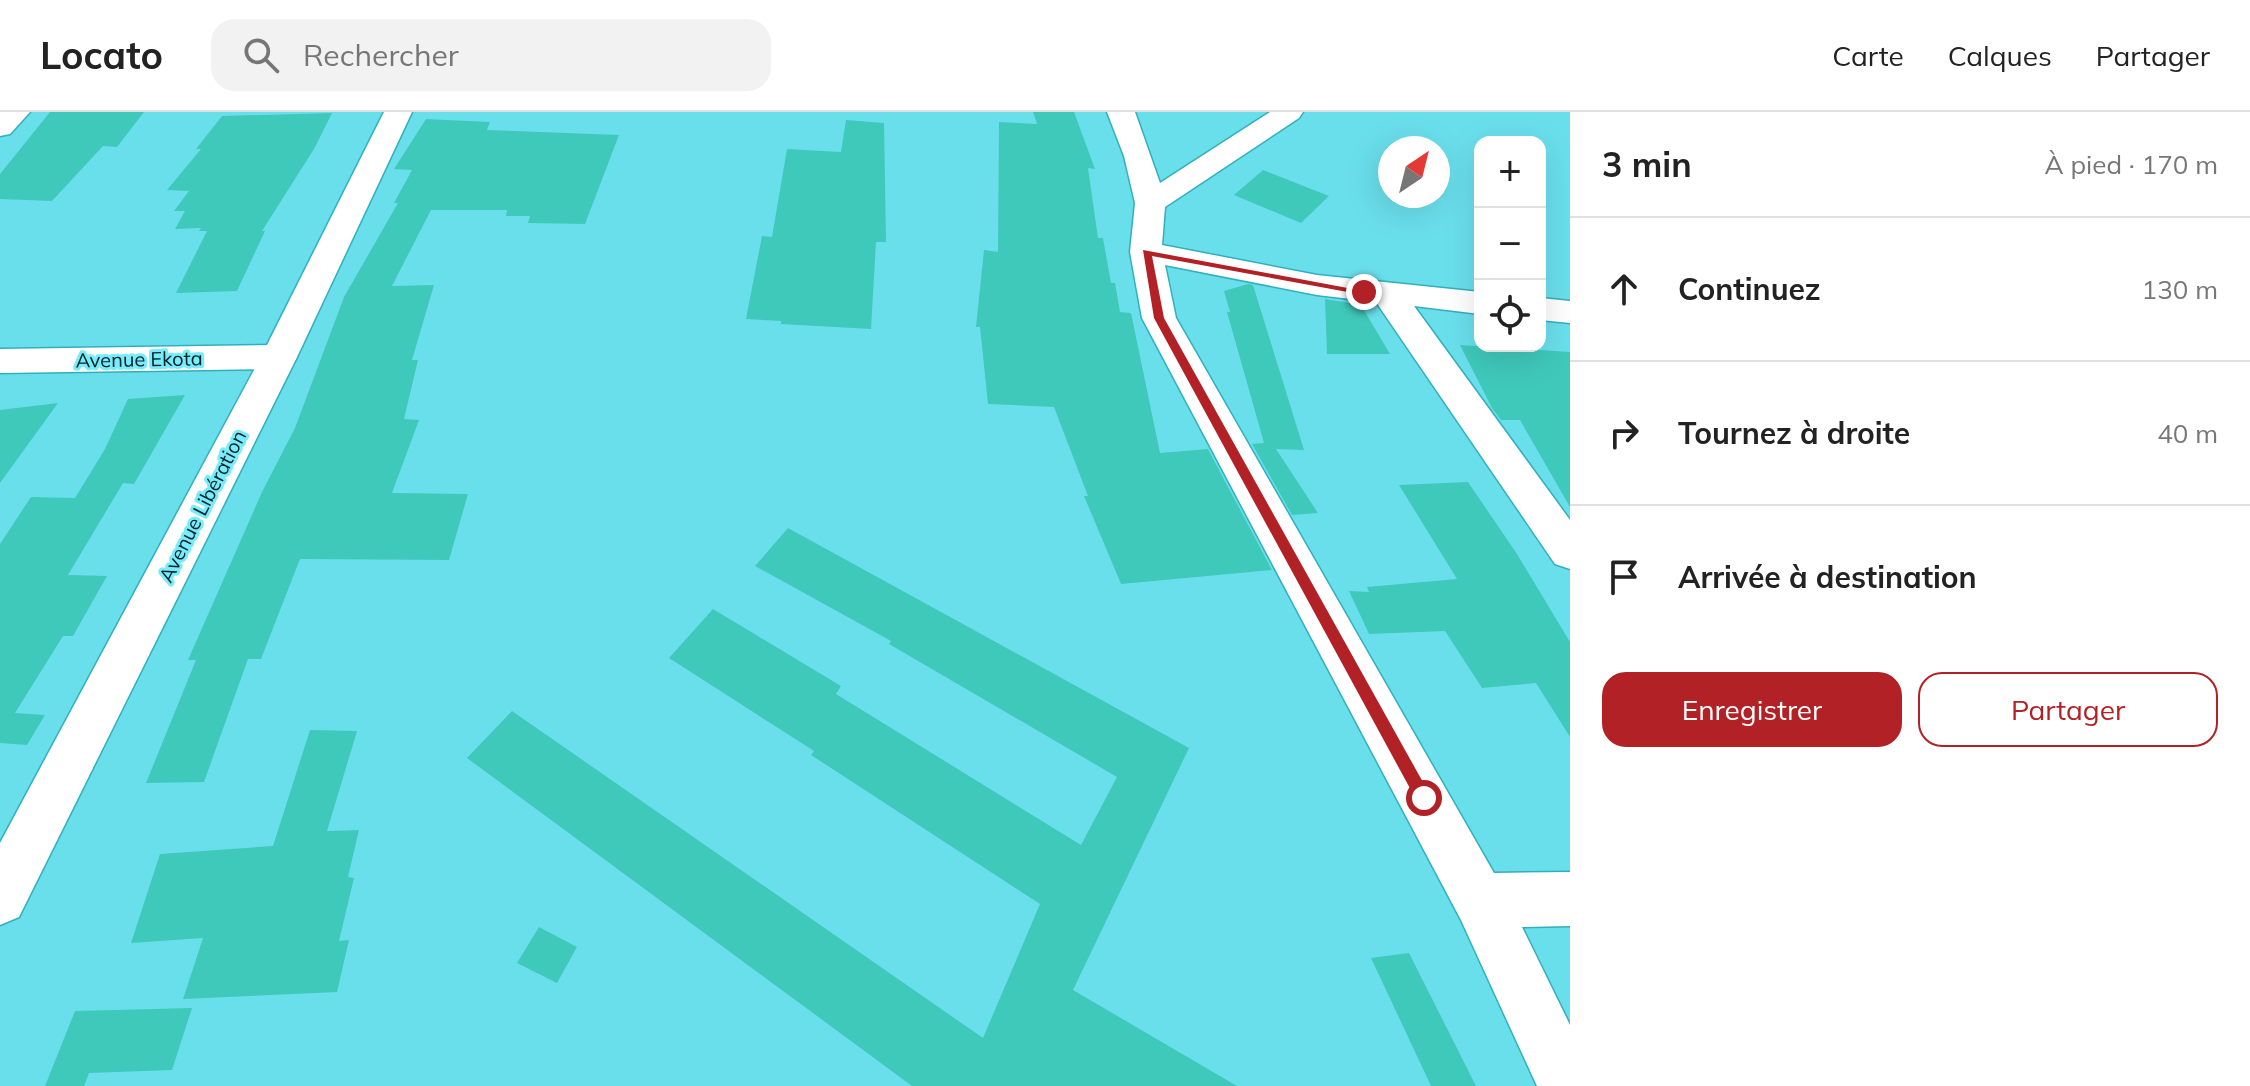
<!DOCTYPE html>
<html lang="fr">
<meta charset="utf-8">
<style>
:root{--surface:#fff;--page:#f2f2f2;--text:#222;--muted:#767676;--line:#e0e0e0;--accent:#b22125}
body{margin:0;font-family:Mulish,sans-serif;background:var(--page);color:var(--text)}
.controls{position:absolute;right:24px;top:24px;display:grid;overflow:hidden;border-radius:16px;box-shadow:0 8px 32px #0002}
.controls button{width:72px;height:72px;display:grid;place-items:center;padding:0;border:0;border-bottom:2px solid var(--line);background:var(--surface);color:var(--text);font:40px sans-serif}
.compass{position:absolute;left:1378px;top:24px;width:72px;height:72px;border-radius:50%;background:var(--surface);box-shadow:0 8px 32px #0002;rotate:35deg}
.stop{position:absolute;width:24px;height:24px;margin:-18px;border:6px solid #b22125;border-radius:50%;background:#fff}
.stop.end{background:#b22125;border-color:#fff;box-shadow:0 2px 8px #0008}
.list{margin:0;padding:0;list-style:none}
h2{display:flex;justify-content:space-between;align-items:center;height:104px;margin:0;padding:0 32px;font-size:34px}
h2 small{font-size:26px;font-weight:400;color:var(--muted)}
.list li{display:grid;grid-template-columns:52px 1fr auto;gap:24px;align-items:center;box-sizing:border-box;height:144px;padding:0 32px;border-top:2px solid var(--line)}
.list b{display:block;font-size:30px;white-space:nowrap}
.list em{font-size:26px;font-style:normal;color:var(--muted)}
.actions{display:flex;gap:16px;padding:24px 32px}
.actions a{flex:1;padding:18px 0;border:2px solid var(--accent);border-radius:24px;text-align:center;font-size:28px;color:var(--accent)}
.actions .main{background:var(--accent);color:#fff}
.icon{flex:none;width:44px;height:44px;fill:none;stroke:currentColor;stroke-width:2;stroke-linecap:round;stroke-linejoin:round}
.map{position:relative;flex:none;width:1570px;height:974px;overflow:hidden}
header{display:flex;align-items:center;gap:48px;box-sizing:border-box;height:112px;padding:0 40px;background:var(--surface);border-bottom:2px solid var(--line)}
header strong{font-size:38px}
nav{display:flex;gap:44px;margin-inline-start:auto;font-size:28px}
.search{width:560px;height:72px;background:var(--page);display:flex;align-items:center;gap:20px;box-sizing:border-box;padding:0 28px;border-radius:24px;color:var(--muted);font-size:30px}
main{display:flex}
aside{flex:1;background:var(--surface)}
.map>svg:first-child{display:block}
.building{fill:#3fc9bb}
.lines{fill:none;stroke-linecap:round;stroke-linejoin:round}
.street-casing{stroke:#32afbd;stroke-width:3}
.secondary-casing{stroke:#32afbd;stroke-width:3}
.street{fill:#fff;fill-rule:evenodd}
.secondary{fill:#fff;fill-rule:evenodd}
.route{fill:#b22125}
.labels{text-anchor:middle;dominant-baseline:central;stroke-width:6;stroke-linejoin:round;paint-order:stroke}
.street-label{font-size:20px;fill:#002227;stroke:#78ecfa}
</style>
<header>
<strong>Locato</strong>
<div class="search"><svg class="icon" aria-label="search" viewBox="0 0 24 24"><circle cx="10" cy="10" r="6"/><path d="M15 15l6 6"/></svg>Rechercher</div>
<nav><a>Carte</a><a>Calques</a><a>Partager</a></nav>
</header>
<main>
<div class="map">
<svg width="1570" height="974" viewBox="0 0 1570 974">
<rect width="100%" height="100%" fill="#6adfec"/>
<g class="building">
<path d="M 50,0 L 144,0 L 117,35 L 103,34 L 52,89 L 0,87 L 0,62 Z"/>
<path d="M 1033,0 L 1074,0 L 1095,57 L 1088,56 L 1098,126 L 1103,126 L 1111,171 L 1115,171 L 1120,200 L 1131,201 L 1160,341 L 1208,337 L 1272,458 L 1121,472 L 1084,384 L 1088,384 L 1054,295 L 988,292 L 980,215 L 976,215 L 984,138 L 998,140 L 999,10 L 1037,12 Z"/>
<path d="M 332,1 L 314,37 L 262,119 L 265,119 L 237,179 L 176,181 L 207,119 L 199,119 L 201,116 L 175,117 L 185,99 L 174,99 L 189,79 L 167,78 L 201,37 L 196,37 L 222,4 Z"/>
<path d="M 426,7 L 490,10 L 487,18 L 619,23 L 585,112 L 528,111 L 530,104 L 506,104 L 507,98 L 431,98 L 392,174 L 434,173 L 412,248 L 418,248 L 404,307 L 419,308 L 392,381 L 468,382 L 449,448 L 300,447 L 261,547 L 248,547 L 204,670 L 146,671 L 196,548 L 188,548 L 262,380 L 295,316 L 344,185 L 398,91 L 394,91 L 412,58 L 394,57 Z"/>
<path d="M 846,8 L 884,11 L 886,130 L 876,130 L 871,217 L 781,212 L 781,209 L 746,207 L 762,124 L 772,125 L 787,37 L 841,40 Z"/>
<path d="M 1263,58 L 1329,84 L 1301,111 L 1234,83 Z"/>
<path d="M 1248,172 L 1253,173 L 1304,338 L 1276,337 L 1318,401 L 1292,403 L 1252,332 L 1264,331 L 1227,200 L 1230,200 L 1224,179 Z"/>
<path d="M 1325,187 L 1361,193 L 1390,242 L 1327,242 Z"/>
<path d="M 1460,233 L 1570,240 L 1570,395 L 1520,308 L 1501,308 L 1492,296 Z"/>
<path d="M 185,283 L 134,372 L 123,371 L 68,463 L 107,464 L 73,524 L 63,524 L 15,601 L 45,603 L 27,633 L 0,631 L 0,432 L 31,385 L 75,386 L 105,337 L 128,287 Z"/>
<path d="M 58,291 L 0,371 L 0,298 Z"/>
<path d="M 1468,370 L 1517,442 L 1570,530 L 1570,625 L 1536,571 L 1482,576 L 1445,519 L 1369,522 L 1349,479 L 1369,480 L 1367,475 L 1457,467 L 1399,373 Z"/>
<path d="M 788,416 L 1189,636 L 1073,878 L 1237,974 L 912,974 L 467,646 L 512,599 L 983,926 L 1040,792 L 811,643 L 814,639 L 669,546 L 713,497 L 841,574 L 836,582 L 1081,733 L 1117,665 L 889,532 L 891,529 L 755,454 Z"/>
<path d="M 310,618 L 357,619 L 327,719 L 359,718 L 348,765 L 354,766 L 339,829 L 349,828 L 337,880 L 183,887 L 203,826 L 131,831 L 160,742 L 273,734 Z"/>
<path d="M 539,815 L 577,835 L 557,871 L 517,851 Z"/>
<path d="M 1409,841 L 1476,974 L 1431,974 L 1371,846 Z"/>
<path d="M 192,896 L 172,958 L 89,961 L 84,974 L 45,974 L 75,899 Z"/>
</g>
<g class="lines">
<g class="street-casing">
<g id="street">
<path d="M 0,0 L 30,0 L 10,22 L 0,24 Z"/>
<path d="M 1107,0 L 1135,0 L 1160,71 L 1270,0 L 1303,0 L 1299,6 L 1165,95 L 1162,133 L 1317,163 L 1480,180 L 1480,202 L 1414,194 L 1570,408 L 1570,457 L 1555,452 L 1376,190 L 1317,183 L 1165,153 L 1176,206 L 1494,761 L 1570,760 L 1570,814 L 1522,815 L 1570,913 L 1570,974 L 1537,974 L 1461,808 L 1142,206 L 1130,140 L 1135,91 L 1124,44 Z"/>
<path d="M 1540,186 L 1570,189 L 1570,211 L 1540,208 Z"/>
<path d="M 279,233 L 292,237 L 297,245 L 292,253 L 279,257 L 0,261 L 0,237 Z"/>
</g>
</g>
<g class="secondary-casing">
<path id="secondary" d="M 384,0 L 412,0 L 297,245 L 19,805 L 0,813 L 0,731 L 261,245 Z"/>
</g>
<use href="#street" class="street"/>
<use href="#secondary" class="secondary"/>
</g>
<path class="route" d="M 1143,138 L 1369,180 L 1364,183 L 1152,144 L 1164,206 L 1429,681 L 1429,691 L 1418,691 L 1154,206 Z"/>
<g class="labels">
<g class="street-label">
<text transform="translate(139 247) rotate(-1)">Avenue Ekota</text>
<text transform="translate(202 394) rotate(-63)">Avenue Libération</text>
</g>
</g>
</svg>
<div class="controls">
<button>+</button>
<button>−</button>
<button><svg class="icon" aria-label="locate" viewBox="0 0 24 24"><circle cx="12" cy="12" r="6"/><path d="M12 2v4M12 18v4M2 12h4M18 12h4"/></svg></button>
</div>
<svg class="compass" viewBox="-18 -18 36 36"><path d="M0-13l5 13h-10z" fill="#e53935"/><path d="M0 13l5-13h-10z" fill="#767676"/></svg>
<div class="stop" style="left:1424px;top:686px"></div>
<div class="stop end" style="left:1364px;top:180px"></div>
</div>
<aside>
<h2>3 min<small>À pied · 170 m</small></h2>
<ul class="list">
<li><svg class="icon" aria-label="ahead" viewBox="0 0 24 24"><path d="M12 20V5M6 11l6-6 6 6"/></svg><div><b>Continuez</b></div><em>130 m</em></li>
<li><svg class="icon" aria-label="right" viewBox="0 0 24 24"><path d="M7 20v-9h11M14 6l5 5-5 5"/></svg><div><b>Tournez à droite</b></div><em>40 m</em></li>
<li><svg class="icon" aria-label="arrive" viewBox="0 0 24 24"><path d="M6 21V4h12l-3 4 3 4H6"/></svg><div><b>Arrivée à destination</b></div></li>
</ul>
<div class="actions"><a class="main">Enregistrer</a><a>Partager</a></div>
</aside>
</main>
